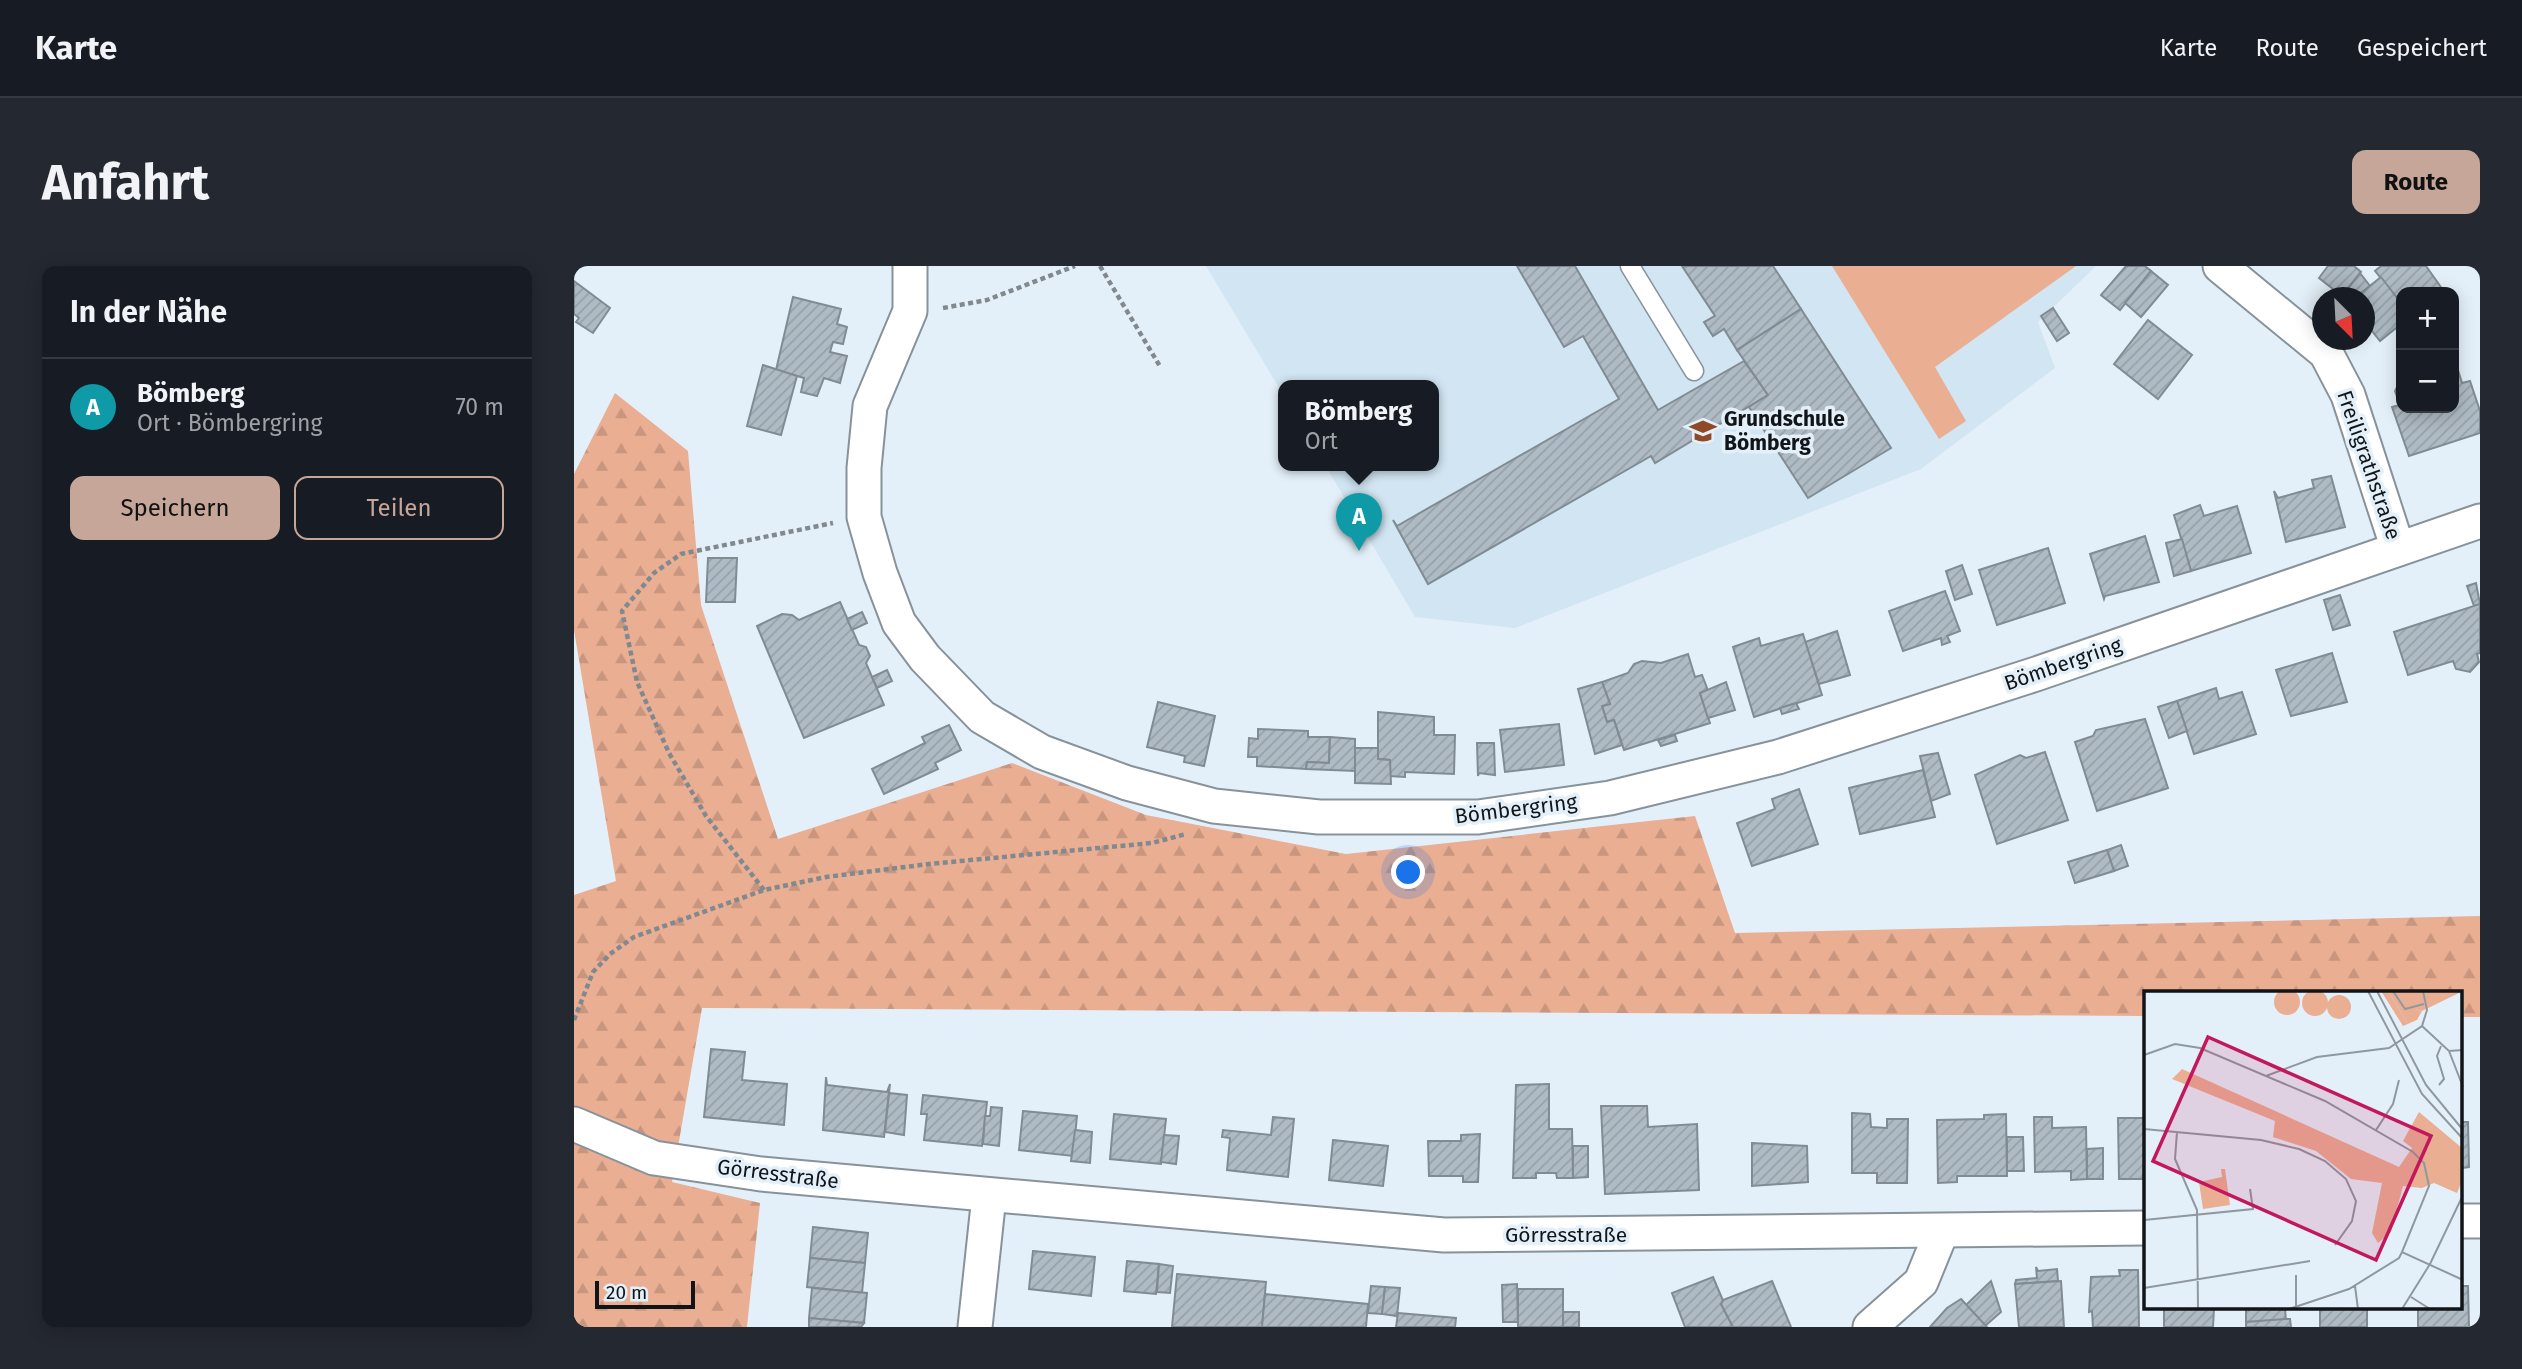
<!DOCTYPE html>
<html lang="de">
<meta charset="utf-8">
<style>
:root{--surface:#171b24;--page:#242831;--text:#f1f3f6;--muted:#9ea1a6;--line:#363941;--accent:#c5a698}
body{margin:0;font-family:"Fira Sans",sans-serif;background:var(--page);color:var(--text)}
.controls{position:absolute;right:21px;top:21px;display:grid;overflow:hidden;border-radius:14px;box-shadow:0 4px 18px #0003}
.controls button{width:63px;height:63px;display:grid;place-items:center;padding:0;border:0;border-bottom:2px solid var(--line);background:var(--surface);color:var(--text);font:35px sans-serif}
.compass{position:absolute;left:1738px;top:21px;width:63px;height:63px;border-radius:50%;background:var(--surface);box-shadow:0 4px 18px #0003;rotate:156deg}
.scale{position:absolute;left:21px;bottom:18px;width:100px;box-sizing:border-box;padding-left:7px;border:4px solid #111518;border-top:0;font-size:19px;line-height:24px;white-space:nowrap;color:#111518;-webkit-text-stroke:5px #e4f0f9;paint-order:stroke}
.you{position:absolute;left:835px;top:607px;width:24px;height:24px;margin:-18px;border:5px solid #fff;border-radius:50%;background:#1a73e8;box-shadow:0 0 0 10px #1a73e833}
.badge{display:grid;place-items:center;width:46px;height:46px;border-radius:50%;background:var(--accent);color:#fff;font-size:23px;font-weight:700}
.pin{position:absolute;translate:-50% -58px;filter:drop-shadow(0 2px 4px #0008)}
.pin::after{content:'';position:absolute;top:37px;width:24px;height:21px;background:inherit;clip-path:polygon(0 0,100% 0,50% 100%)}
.popup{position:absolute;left:704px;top:114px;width:161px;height:91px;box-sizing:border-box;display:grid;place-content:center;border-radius:14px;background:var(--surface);filter:drop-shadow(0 2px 5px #0005);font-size:23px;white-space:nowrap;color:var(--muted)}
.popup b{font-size:26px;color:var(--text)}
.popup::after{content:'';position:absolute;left:50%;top:100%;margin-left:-14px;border:14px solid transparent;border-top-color:var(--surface)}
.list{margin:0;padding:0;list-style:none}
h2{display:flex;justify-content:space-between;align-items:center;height:91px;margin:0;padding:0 28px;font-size:30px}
h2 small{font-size:23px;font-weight:400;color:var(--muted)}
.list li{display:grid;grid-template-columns:46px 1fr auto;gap:21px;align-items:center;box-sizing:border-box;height:98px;padding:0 28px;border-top:2px solid var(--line)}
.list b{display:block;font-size:26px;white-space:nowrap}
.list p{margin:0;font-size:23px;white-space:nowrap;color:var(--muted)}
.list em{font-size:23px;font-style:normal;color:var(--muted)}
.actions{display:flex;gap:14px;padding:21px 28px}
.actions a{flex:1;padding:16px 0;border:2px solid var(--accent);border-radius:14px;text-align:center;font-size:24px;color:var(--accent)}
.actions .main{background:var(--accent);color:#111}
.map{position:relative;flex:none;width:1906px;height:1061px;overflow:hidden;border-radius:14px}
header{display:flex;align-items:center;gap:42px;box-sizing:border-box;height:98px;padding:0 35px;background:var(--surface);border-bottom:2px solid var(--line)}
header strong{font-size:33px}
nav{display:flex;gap:38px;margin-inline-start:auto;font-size:24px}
.intro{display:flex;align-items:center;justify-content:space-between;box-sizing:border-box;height:168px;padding:0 42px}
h1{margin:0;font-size:49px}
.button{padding:18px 32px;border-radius:14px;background:var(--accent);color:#111;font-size:24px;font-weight:700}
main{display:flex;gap:42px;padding:0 42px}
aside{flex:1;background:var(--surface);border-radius:14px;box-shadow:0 4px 18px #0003}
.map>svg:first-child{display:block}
.built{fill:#d1e5f2}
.forest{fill:url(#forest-firs)}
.pitch{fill:#eaae93}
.building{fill:url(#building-hatch);stroke:#808b93;stroke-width:2}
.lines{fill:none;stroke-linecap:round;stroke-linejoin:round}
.service-casing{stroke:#87929a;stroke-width:21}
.minor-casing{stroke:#87929a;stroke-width:37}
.path{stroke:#81898f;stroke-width:4.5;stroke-dasharray:5 3.5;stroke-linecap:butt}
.service{stroke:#fff;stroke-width:18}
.minor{stroke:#fff;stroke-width:33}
.labels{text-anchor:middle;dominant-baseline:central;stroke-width:7;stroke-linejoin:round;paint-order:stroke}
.poi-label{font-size:21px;font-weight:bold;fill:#111518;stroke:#e4f0f9;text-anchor:start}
.street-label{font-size:21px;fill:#111518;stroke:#e4f0f9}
.inset-road{fill:none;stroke:#90989f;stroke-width:2}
.view{fill:#c2185b;fill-opacity:0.15;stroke:#c2185b;stroke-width:3.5}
.inset-edge{fill:none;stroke:#111518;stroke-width:3.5}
</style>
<header>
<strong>Karte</strong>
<nav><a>Karte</a><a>Route</a><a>Gespeichert</a></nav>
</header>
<div class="intro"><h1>Anfahrt</h1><a class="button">Route</a></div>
<main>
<aside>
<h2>In der Nähe<small></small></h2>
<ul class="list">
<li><span class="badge" style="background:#0f9aa8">A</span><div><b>Bömberg</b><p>Ort · Bömbergring</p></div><em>70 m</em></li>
</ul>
<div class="actions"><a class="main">Speichern</a><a>Teilen</a></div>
</aside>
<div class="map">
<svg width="1906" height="1061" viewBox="0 0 1906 1061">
<defs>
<pattern id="forest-firs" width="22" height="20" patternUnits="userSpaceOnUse" patternTransform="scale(1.75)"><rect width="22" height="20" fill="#eaae93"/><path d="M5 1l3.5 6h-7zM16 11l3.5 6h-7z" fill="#c8957e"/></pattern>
<pattern id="building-hatch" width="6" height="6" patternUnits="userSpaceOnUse" patternTransform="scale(1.75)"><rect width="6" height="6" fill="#afbbc4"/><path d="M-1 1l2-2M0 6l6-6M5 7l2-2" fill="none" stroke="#96a0a8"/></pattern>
</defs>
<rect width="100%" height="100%" fill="#e4f0f9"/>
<path class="built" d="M 632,0 L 1522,0 L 1464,56 L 1481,102 L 1347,203 L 941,362 L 841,351 L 751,199 L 860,199 L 860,119 L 710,119 L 710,130 Z"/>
<path class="forest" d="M 41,127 L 114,185 L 127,339 L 204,573 L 438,497 L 572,549 L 772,588 L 1121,550 L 1161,667 L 1906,650 L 1906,751 L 1887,751 L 1887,727 L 1572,727 L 1572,750 L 128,742 L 98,916 L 186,937 L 173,1061 L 0,1061 L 0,629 L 42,615 L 0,364 L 0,208 Z"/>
<path class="pitch" d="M 1258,0 L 1502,0 L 1361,101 L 1392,155 L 1365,173 Z"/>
<g class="building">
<path d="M 943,0 L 1001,0 L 1084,144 L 1170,95 L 1194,129 L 1081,197 L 1077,190 L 854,318 L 819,254 L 823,260 L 1045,133 L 1009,70 L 990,81 Z"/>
<path d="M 1108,0 L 1199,0 L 1227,43 L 1163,84 L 1150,63 L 1139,70 L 1130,56 L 1141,50 Z"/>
<path d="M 1552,0 L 1571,0 L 1577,5 L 1546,44 L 1527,29 Z"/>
<path d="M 1754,0 L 1780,0 L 1787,6 L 1768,30 L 1745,12 Z"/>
<path d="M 1807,0 L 1852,0 L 1869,24 L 1827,26 L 1827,37 L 1801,5 Z"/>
<path d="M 1577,5 L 1594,19 L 1567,51 L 1551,37 Z"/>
<path d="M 1786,7 L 1796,20 L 1781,32 L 1770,32 L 1768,30 Z"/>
<path d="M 1807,11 L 1827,37 L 1827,58 L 1806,75 L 1790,55 L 1790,32 L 1781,32 Z"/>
<path d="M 0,15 L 36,42 L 19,67 L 2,56 L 5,52 L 0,48 Z"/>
<path d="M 219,31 L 267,43 L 263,58 L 273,61 L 269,78 L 259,76 L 256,86 L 273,90 L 266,117 L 250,112 L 243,130 L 227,126 L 230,112 L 202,104 Z"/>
<path d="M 1479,42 L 1495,67 L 1483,75 L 1467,50 Z"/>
<path d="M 1227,43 L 1317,182 L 1234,232 L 1175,141 L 1194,129 L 1163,84 Z"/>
<path d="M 1574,54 L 1618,89 L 1584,133 L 1540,98 Z"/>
<path d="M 189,99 L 223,110 L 207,169 L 173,160 Z"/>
<path d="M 1880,102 L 1884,104 L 1888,117 L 1896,115 L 1906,145 L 1906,167 L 1835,190 L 1818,141 L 1826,139 L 1821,125 L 1827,113 L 1827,142 L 1880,142 Z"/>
<path d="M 1757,210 L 1771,261 L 1712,276 L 1700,225 L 1704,232 L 1740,222 L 1738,214 Z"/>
<path d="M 1626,239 L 1630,250 L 1663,240 L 1677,287 L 1617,305 L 1600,249 Z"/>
<path d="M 1571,270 L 1585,316 L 1531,330 L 1530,333 L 1516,288 Z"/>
<path d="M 1608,273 L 1617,305 L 1600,310 L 1592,277 Z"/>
<path d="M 1474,282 L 1491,337 L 1423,359 L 1405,304 Z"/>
<path d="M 134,292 L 163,292 L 161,336 L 132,336 Z"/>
<path d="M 1388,299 L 1398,328 L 1381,334 L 1372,305 Z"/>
<path d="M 1902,317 L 1906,338 L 1900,340 L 1893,320 Z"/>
<path d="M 1371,325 L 1386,365 L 1373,370 L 1376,376 L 1368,379 L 1367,372 L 1329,385 L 1315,345 Z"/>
<path d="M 1766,329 L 1776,359 L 1759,364 L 1750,334 Z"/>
<path d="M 266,336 L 285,379 L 292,381 L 296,390 L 292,397 L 310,439 L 230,472 L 183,360 L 208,348 L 218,349 L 225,354 Z"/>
<path d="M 1906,338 L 1906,387 L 1903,388 L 1905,396 L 1896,406 L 1882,403 L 1879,395 L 1834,409 L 1820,366 Z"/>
<path d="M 288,346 L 293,357 L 278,364 L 273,353 Z"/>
<path d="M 1263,365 L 1276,409 L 1245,418 L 1231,376 Z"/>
<path d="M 1229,368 L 1248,429 L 1180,451 L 1159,381 L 1185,372 L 1187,380 Z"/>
<path d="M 1758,387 L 1773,436 L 1717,450 L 1702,404 Z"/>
<path d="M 1114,388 L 1121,411 L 1128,409 L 1133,422 L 1133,424 L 1126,427 L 1136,457 L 1050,484 L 1040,454 L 1033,456 L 1028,440 L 1036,438 L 1028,416 L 1054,407 L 1060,398 L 1068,395 L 1087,397 Z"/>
<path d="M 313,404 L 318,415 L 303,422 L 298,411 Z"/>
<path d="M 1028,416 L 1036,438 L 1028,440 L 1033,456 L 1040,454 L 1048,479 L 1021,488 L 1004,423 Z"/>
<path d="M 1152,416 L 1161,444 L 1134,452 L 1126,427 Z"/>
<path d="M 1642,422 L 1645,433 L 1668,426 L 1682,468 L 1620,488 L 1603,435 Z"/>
<path d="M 1603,435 L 1613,465 L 1595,472 L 1584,441 Z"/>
<path d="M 584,436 L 641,450 L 630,500 L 610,496 L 611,490 L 573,481 Z"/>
<path d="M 1222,437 L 1225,443 L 1208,448 L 1206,442 Z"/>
<path d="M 804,446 L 860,451 L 860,469 L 881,469 L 880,508 L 831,506 L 831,511 L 815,510 L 816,494 L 804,493 Z"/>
<path d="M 1571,453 L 1594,522 L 1523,545 L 1501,476 L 1519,470 L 1522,464 Z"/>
<path d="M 985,458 L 990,499 L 931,506 L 926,464 Z"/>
<path d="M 375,459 L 387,484 L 361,497 L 364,503 L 310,528 L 298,503 L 351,477 L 348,471 Z"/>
<path d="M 684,463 L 734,465 L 734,471 L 756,471 L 755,497 L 733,496 L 732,503 L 683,500 L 683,491 L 674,491 L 675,472 L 684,473 Z"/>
<path d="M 1101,469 L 1103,475 L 1087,480 L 1084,474 Z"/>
<path d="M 756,471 L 781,473 L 781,505 L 732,503 L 733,496 L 755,497 Z"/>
<path d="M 903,477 L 920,477 L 921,509 L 905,507 L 904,510 Z"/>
<path d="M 781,482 L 804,482 L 804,493 L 816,494 L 817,518 L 781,517 Z"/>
<path d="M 1471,486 L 1494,554 L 1423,578 L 1401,509 L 1446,489 L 1452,492 Z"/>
<path d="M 1364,487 L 1376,528 L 1357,535 L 1346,490 Z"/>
<path d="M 1349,504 L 1361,551 L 1286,568 L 1275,522 Z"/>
<path d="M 1225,523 L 1244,578 L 1178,600 L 1163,557 L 1201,543 L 1198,533 Z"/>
<path d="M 1547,579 L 1554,600 L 1540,605 L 1533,584 Z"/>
<path d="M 1533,584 L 1540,605 L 1501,617 L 1494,596 Z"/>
<path d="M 137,783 L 171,786 L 168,814 L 213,818 L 210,859 L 130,851 Z"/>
<path d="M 252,811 L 253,819 L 313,826 L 316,818 L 310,871 L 249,864 Z"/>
<path d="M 975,818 L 975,863 L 998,863 L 999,912 L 983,912 L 982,907 L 962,907 L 962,912 L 939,912 L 942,819 Z"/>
<path d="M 315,827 L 333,829 L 330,869 L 311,866 Z"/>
<path d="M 349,829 L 413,836 L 408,880 L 350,874 L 353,848 L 347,848 Z"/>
<path d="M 1027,840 L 1073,840 L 1074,861 L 1123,858 L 1125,924 L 1031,928 Z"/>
<path d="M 417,841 L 428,842 L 425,880 L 409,878 L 411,850 L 416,850 Z"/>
<path d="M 449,845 L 503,850 L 499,890 L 445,884 Z"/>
<path d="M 1278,847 L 1296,848 L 1297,861 L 1313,862 L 1313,853 L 1334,853 L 1333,917 L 1303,917 L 1303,907 L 1278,907 Z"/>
<path d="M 540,848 L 592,853 L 587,898 L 536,893 Z"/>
<path d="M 1432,848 L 1433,910 L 1383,910 L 1383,916 L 1364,917 L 1363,854 L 1410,853 L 1410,849 Z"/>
<path d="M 699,851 L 720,853 L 714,911 L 653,904 L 656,872 L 648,871 L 649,864 L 697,869 Z"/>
<path d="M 1460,851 L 1478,851 L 1478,862 L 1512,861 L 1513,913 L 1497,914 L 1497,905 L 1461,906 Z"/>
<path d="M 1544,852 L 1572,852 L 1569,913 L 1545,913 Z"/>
<path d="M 1887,856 L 1894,856 L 1895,901 L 1887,902 Z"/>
<path d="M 501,864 L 518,866 L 516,897 L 497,895 Z"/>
<path d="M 906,868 L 904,916 L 889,916 L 889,910 L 855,910 L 854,875 L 887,875 L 887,869 Z"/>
<path d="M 590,869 L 605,870 L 602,898 L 587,896 Z"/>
<path d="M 1433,871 L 1449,871 L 1450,905 L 1433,905 Z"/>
<path d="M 759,874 L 814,880 L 809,920 L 755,914 Z"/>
<path d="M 1178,877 L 1233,880 L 1234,916 L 1178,920 Z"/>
<path d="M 999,880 L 1014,880 L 1014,911 L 999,912 Z"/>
<path d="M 1529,882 L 1529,913 L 1513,913 L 1513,883 Z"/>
<path d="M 239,961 L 294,967 L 291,997 L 236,992 Z"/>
<path d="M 459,985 L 521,991 L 517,1030 L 455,1023 Z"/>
<path d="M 236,992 L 291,997 L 288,1027 L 233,1021 Z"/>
<path d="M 553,995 L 585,998 L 582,1028 L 550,1025 Z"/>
<path d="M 585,998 L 599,1000 L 596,1027 L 583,1026 Z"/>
<path d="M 1462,1001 L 1464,1005 L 1483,1003 L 1484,1015 L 1441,1018 L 1442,1014 L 1463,1012 Z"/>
<path d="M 1545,1004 L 1564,1004 L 1565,1061 L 1519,1061 L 1518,1045 L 1515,1046 L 1517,1011 L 1546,1010 Z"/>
<path d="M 603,1008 L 692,1016 L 688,1061 L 598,1061 Z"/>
<path d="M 1139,1011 L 1150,1037 L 1147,1038 L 1159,1061 L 1111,1061 L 1098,1027 Z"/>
<path d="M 1198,1015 L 1217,1061 L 1159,1061 L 1147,1038 L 1149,1034 Z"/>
<path d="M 1417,1015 L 1427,1046 L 1411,1060 L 1392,1039 Z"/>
<path d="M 1487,1015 L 1490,1061 L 1445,1061 L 1441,1018 Z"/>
<path d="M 943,1018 L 944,1056 L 929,1056 L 928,1019 Z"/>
<path d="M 797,1020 L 811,1021 L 808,1048 L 794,1047 Z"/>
<path d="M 1887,1020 L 1894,1020 L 1895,1061 L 1844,1061 L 1844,1042 L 1887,1042 Z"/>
<path d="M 811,1021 L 826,1022 L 823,1050 L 808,1048 Z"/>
<path d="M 238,1022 L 293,1027 L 290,1057 L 235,1052 Z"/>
<rect x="944" y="1023" width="45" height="38"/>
<path d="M 691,1028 L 794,1038 L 792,1061 L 688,1061 Z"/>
<path d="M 1387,1033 L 1413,1061 L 1356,1061 L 1373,1042 Z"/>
<path d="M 1590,1042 L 1640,1042 L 1639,1061 L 1590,1061 Z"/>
<path d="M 1672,1042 L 1711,1042 L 1712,1055 L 1672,1056 Z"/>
<rect x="1746" y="1042" width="47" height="19"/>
<rect x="989" y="1046" width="16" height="15"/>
<path d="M 824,1047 L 882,1052 L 881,1061 L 822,1061 Z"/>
<path d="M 235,1052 L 290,1057 L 287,1061 L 235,1061 Z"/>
<path d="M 1711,1053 L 1716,1053 L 1717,1061 L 1672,1061 L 1672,1056 Z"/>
</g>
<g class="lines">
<g class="service-casing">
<path id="service" d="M 1056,0 L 1120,105"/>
</g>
<g class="minor-casing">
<g id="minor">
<path d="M 336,0 L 336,45 L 296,140 L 290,202 L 290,251 L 306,307 L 325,357 L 351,392 L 408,451 L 468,486 L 553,517 L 640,540 L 745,551 L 904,551 L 1036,532 L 1204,491 L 1462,408 L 1906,255"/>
<path d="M 1646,0 L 1752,87 L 1774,129 L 1824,283"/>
<path d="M 0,858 L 80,892 L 187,908 L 870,969 L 1572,962"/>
<path d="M 1887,955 L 1906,955"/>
<path d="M 401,1061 L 415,930"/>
<path d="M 1296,1061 L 1347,1016 L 1367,967"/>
</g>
</g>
<g class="path">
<path d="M 526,0 L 587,102"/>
<path d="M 369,42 L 413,34 L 501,0"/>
<path d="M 190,624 L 132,550 L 95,487 L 63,416 L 48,345 L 80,307 L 107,288 L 259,257"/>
<path d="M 0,754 L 19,706 L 36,688 L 60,671 L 190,624 L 252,611 L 355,598 L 578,577 L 612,568"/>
</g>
<use href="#service" class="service"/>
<use href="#minor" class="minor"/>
</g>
<defs>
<g id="school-bare" transform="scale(2.1)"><path d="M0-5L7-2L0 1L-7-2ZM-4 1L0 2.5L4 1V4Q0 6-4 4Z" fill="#904926" stroke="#e4f0f9" stroke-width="2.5" paint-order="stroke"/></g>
</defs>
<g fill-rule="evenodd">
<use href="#school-bare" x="1129" y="165"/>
</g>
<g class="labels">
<g class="poi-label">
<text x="1150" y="153">Grundschule<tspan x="1150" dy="24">Bömberg</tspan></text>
</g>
<g class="street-label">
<text transform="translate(1795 199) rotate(71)">Freiligrathstraße</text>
<text transform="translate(1489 398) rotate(-19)">Bömbergring</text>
<text transform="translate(942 543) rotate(-7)">Bömbergring</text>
<text transform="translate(204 908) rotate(7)">Görresstraße</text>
<text x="992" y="969">Görresstraße</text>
</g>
</g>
<g transform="translate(1570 725)">
<rect width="318" height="318" fill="#e4f0f9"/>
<path d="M 237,0 L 244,0 L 263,31 L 271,18 L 278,20 L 273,29 L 259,35 ZM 38,78 L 255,176 L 268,157 L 259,150 L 275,121 L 318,157 L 318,190 L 313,202 L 290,192 L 278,197 L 259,195 L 247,241 L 234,252 L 228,242 L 238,192 L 207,188 L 172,160 L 129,146 L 131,130 L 28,88 Z" fill="#eaae93"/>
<path d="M 244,0 L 319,0 L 278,20 L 271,18 L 272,26 L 263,31 Z" fill="#eaae93"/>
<path d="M130 11a13 13 0 1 1 26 0a13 13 0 1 1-26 0ZM158 12a13 13 0 1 1 26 0a13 13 0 1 1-26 0ZM183 16a12 12 0 1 1 24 0a12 12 0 1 1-24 0ZM 77,178 L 81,178 L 86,214 L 59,218 L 55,191 L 78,186 Z" fill="#eaae93"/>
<path class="inset-road" d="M 224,0 L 278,103 L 319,148M 233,0 L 282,94 L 319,139M 249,0 L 261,18 L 280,13M 278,35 L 305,60 L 319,59M 305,60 L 319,96M 0,64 L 31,53 L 56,57 L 181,110 L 269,161 L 280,172 L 285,195 L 258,261M 122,85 L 173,66 L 245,57 L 278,35 L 283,19 L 279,0M 295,94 L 300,88 L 293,65 L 297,55M 0,138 L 117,149 L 155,158 L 181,170 L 202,188 L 212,210 L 208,230 L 191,254M 232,139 L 249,113 L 255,89M 33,141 L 31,168 L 53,219 L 54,318M 0,229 L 109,218 L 106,198M 152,284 L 152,315M 211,295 L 214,318M 0,297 L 166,270M 267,306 L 286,318M 145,318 L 205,298 L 255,267 L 258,261 L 319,289M 258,318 L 286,273 L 319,204"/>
<path class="view" d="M 64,46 L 287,145 L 232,269 L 9,170 Z"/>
<rect width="318" height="318" class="inset-edge"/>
</g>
</svg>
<div class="controls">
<button>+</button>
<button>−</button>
</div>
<svg class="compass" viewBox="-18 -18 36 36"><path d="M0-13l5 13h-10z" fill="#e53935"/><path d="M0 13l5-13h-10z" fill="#9ea1a6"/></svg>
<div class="scale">20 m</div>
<div class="you"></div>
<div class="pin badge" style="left:785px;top:285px;background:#0f9aa8">A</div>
<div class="popup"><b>Bömberg</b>Ort</div>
</div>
</main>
